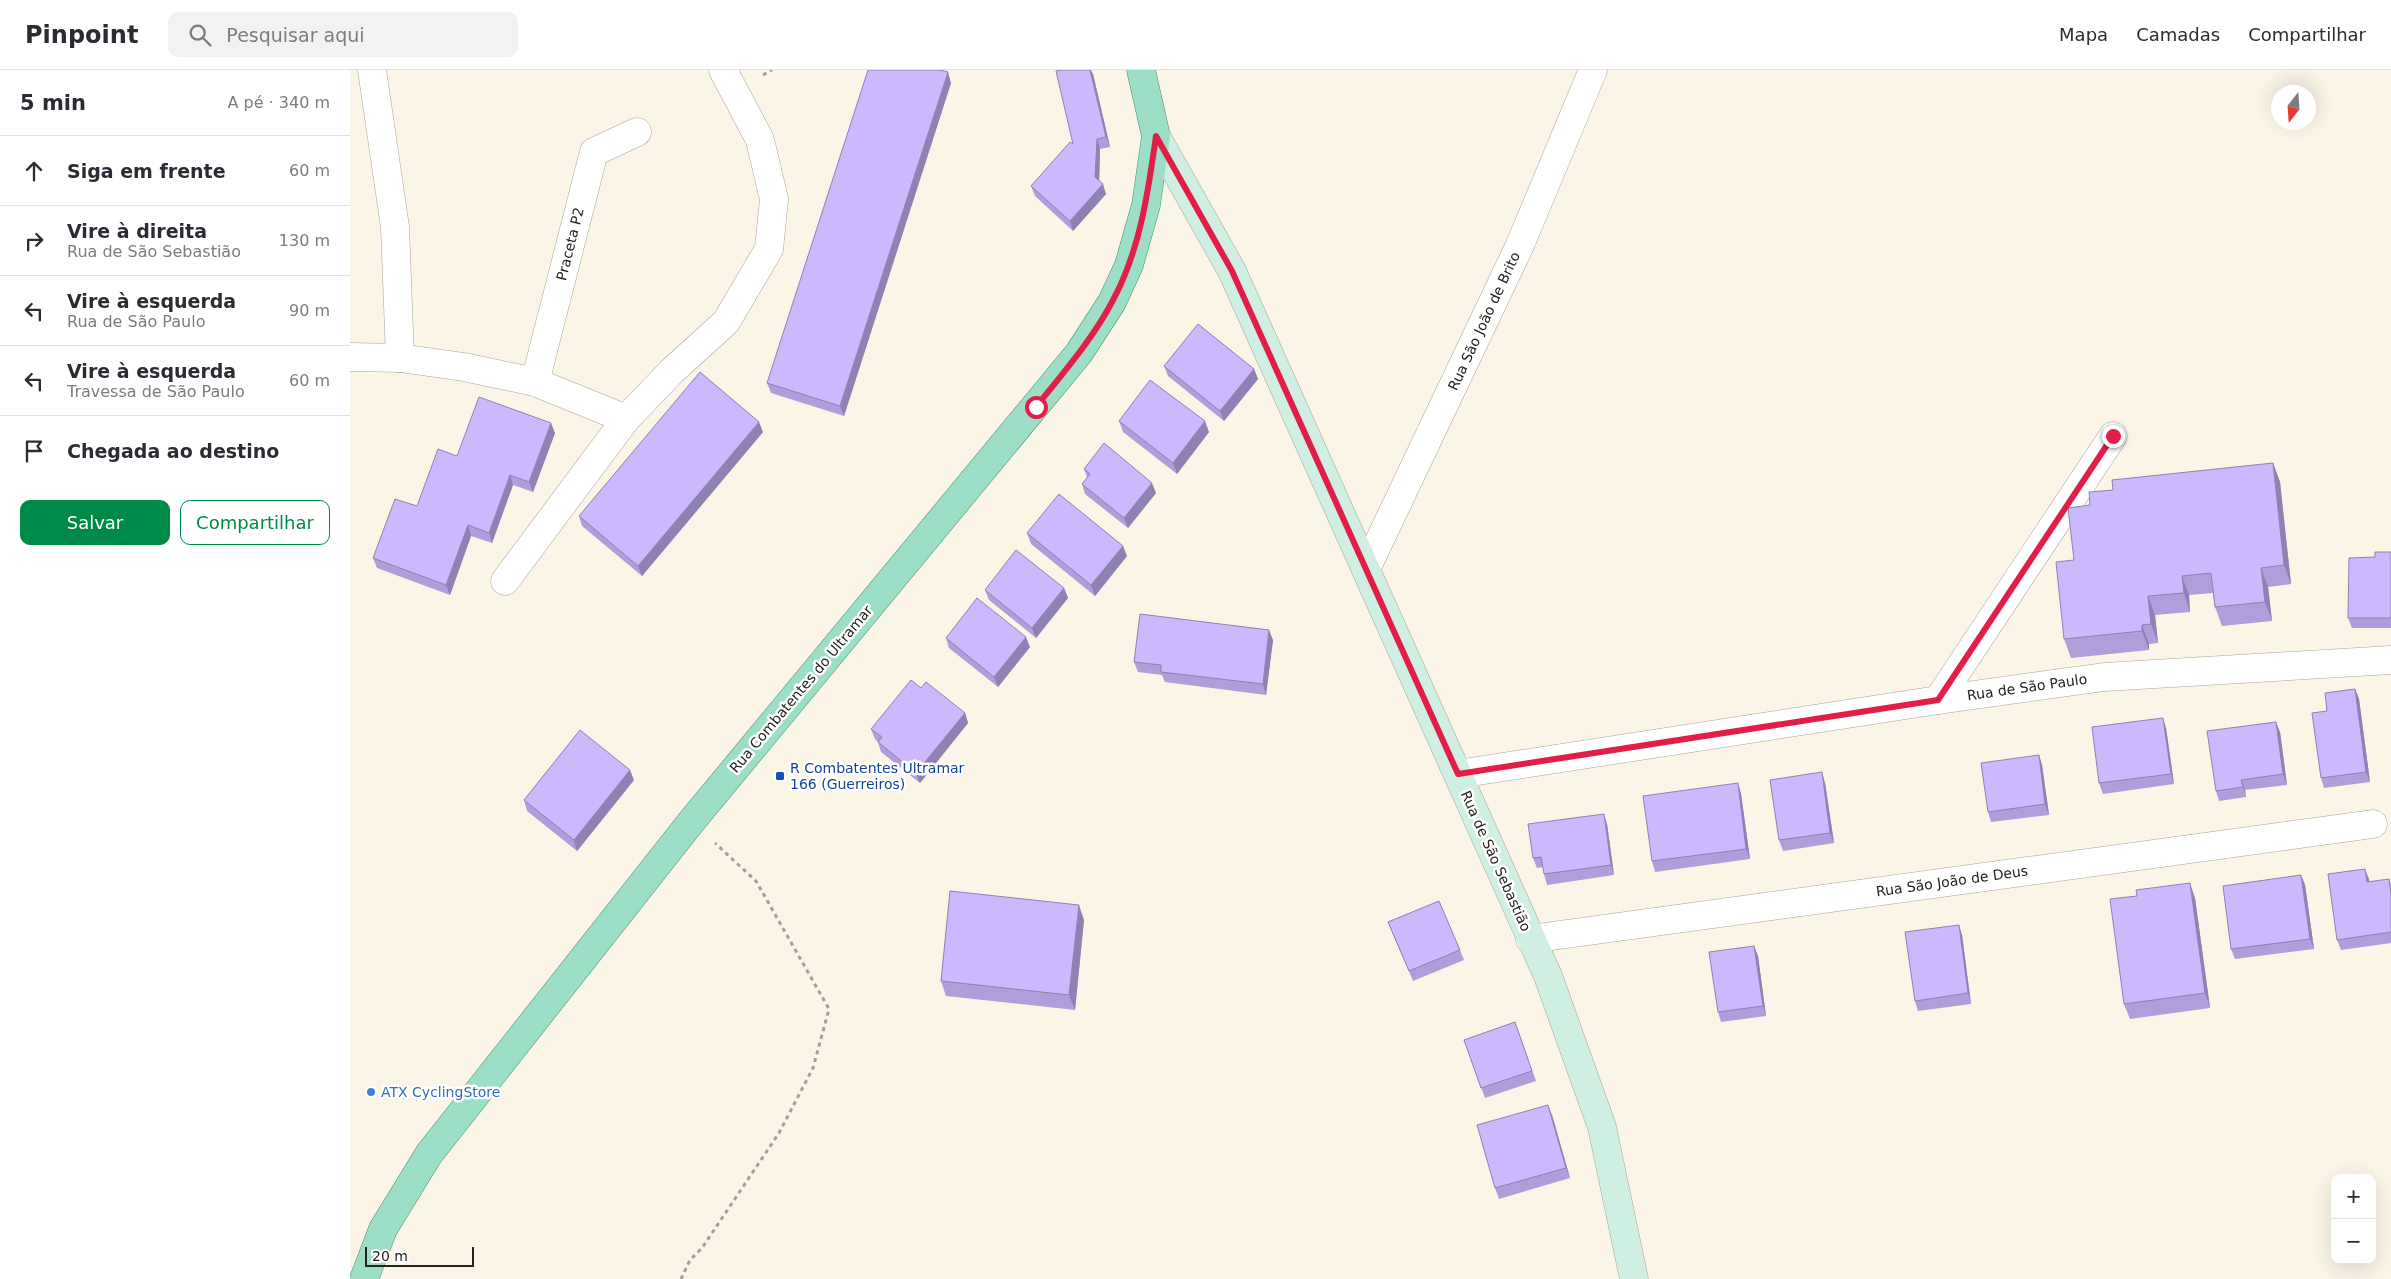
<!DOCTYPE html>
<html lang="pt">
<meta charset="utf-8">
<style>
:root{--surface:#fff;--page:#f2f2f3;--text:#2b2b33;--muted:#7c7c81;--line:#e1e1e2;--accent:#008a47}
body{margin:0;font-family:"DejaVu Sans",sans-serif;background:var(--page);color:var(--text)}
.controls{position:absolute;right:15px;bottom:15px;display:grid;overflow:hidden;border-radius:10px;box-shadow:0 5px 20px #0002}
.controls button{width:45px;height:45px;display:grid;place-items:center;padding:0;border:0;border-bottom:1px solid var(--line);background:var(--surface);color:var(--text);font:25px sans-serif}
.compass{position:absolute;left:1921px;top:15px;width:45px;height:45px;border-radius:50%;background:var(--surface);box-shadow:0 5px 20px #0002;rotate:197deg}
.scale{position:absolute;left:15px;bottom:12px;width:109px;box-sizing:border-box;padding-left:5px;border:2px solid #24231e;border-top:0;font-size:14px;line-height:18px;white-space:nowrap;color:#24231e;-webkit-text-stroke:4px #fff;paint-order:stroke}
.stop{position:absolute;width:15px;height:15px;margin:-11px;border:4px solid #e11d48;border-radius:50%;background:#fff}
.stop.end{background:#e11d48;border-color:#fff;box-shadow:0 1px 5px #0008}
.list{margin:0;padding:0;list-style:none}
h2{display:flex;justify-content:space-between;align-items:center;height:65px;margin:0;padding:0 20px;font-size:21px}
h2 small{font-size:16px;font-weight:400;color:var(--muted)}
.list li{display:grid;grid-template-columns:32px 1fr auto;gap:15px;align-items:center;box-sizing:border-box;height:70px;padding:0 20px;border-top:1px solid var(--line)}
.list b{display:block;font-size:19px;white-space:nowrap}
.list p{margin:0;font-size:16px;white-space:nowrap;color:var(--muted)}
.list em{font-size:16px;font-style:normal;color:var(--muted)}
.actions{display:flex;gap:10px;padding:15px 20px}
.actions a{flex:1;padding:11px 0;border:1px solid var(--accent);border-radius:10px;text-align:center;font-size:18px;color:var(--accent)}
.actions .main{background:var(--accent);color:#fff}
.icon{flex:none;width:28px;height:28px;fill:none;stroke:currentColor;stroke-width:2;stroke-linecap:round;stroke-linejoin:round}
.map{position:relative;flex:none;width:2041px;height:1209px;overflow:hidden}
header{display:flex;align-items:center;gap:30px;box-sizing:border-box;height:70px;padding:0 25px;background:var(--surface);border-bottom:1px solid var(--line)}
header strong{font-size:24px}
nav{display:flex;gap:28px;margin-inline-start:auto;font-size:18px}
.search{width:350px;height:45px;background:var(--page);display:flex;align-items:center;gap:12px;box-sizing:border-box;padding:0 18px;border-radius:10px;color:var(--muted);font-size:19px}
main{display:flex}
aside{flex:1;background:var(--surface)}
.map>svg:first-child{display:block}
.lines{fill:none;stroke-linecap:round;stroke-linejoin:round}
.street-casing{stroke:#a9a498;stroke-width:29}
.secondary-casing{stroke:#a9a498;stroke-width:29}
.primary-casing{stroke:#488f72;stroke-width:29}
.path{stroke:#a29f94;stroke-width:3;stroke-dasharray:4 4;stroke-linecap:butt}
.street{stroke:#fff;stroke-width:28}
.secondary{stroke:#ceefe2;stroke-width:28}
.primary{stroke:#9ddfc6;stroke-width:28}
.wall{fill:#af9eda}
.shaded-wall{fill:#8f81b1}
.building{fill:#ccb8fd;stroke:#8f81b1}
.route{stroke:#e11d48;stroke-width:6}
.transit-dot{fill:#1a4fb4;stroke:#fff;stroke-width:2}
.shop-dot{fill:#3f7fe0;stroke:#fff;stroke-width:2}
.labels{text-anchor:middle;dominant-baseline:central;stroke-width:5;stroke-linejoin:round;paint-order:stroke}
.street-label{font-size:14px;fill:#24231e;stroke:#fff}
.transit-label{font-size:14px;fill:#164399;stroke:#fff;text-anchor:start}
.shop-label{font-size:14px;fill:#366cbe;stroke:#fff;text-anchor:start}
</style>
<header>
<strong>Pinpoint</strong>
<div class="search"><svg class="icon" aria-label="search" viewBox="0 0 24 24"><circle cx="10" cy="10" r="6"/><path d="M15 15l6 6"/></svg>Pesquisar aqui</div>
<nav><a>Mapa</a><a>Camadas</a><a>Compartilhar</a></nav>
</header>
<main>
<aside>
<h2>5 min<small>A pé · 340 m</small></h2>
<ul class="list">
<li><svg class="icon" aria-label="ahead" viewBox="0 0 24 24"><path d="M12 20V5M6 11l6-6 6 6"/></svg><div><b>Siga em frente</b></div><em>60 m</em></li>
<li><svg class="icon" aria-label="right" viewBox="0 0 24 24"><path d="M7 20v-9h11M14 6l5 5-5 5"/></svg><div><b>Vire à direita</b><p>Rua de São Sebastião</p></div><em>130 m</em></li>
<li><svg class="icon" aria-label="left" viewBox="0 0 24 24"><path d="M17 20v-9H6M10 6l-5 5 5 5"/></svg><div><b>Vire à esquerda</b><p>Rua de São Paulo</p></div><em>90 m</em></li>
<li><svg class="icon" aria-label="left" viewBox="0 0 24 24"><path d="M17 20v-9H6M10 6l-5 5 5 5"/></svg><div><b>Vire à esquerda</b><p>Travessa de São Paulo</p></div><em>60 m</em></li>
<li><svg class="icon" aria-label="arrive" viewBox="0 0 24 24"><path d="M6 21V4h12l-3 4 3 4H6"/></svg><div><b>Chegada ao destino</b></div></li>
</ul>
<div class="actions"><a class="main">Salvar</a><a>Compartilhar</a></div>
</aside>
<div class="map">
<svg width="2041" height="1209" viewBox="0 0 2041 1209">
<rect width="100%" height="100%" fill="#faf5e7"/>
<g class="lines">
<g class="street-casing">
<g id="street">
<path d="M 22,0 L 45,157 L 50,288"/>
<path d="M 0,287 L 50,288 L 114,297 L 185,312 L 276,349"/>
<path d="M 185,312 L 244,82 L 287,62"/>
<path d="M 1016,499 L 1170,175 L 1243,0"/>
<path d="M 155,511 L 276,349 L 322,301 L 376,252 L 419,179 L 424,129 L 410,70 L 373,0"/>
<path d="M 1588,630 L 1763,366"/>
<path d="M 1108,704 L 1588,630 L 1754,607 L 2041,590"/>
<path d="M 1180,869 L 2023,754"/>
</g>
</g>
<g class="secondary-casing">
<path id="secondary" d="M 806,66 L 882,201 L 1198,906 L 1252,1057 L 1284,1209"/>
</g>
<g class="primary-casing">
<path id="primary" d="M 14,1209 L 33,1159 L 79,1084 L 341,752 L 729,283 L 762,232 L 779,195 L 796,135 L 806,66 L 791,0"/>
</g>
<g class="path">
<path d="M 413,5 L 422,0"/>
<path d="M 331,1209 L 340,1190 L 352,1178 L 429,1063 L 463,998 L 479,939 L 406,811 L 365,773"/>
</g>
<use href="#street" class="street"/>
<use href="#secondary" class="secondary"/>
<use href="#primary" class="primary"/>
</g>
<g class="wall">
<path d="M 743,4 L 760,77 L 750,79 L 749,111 L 756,124 L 723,161 L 685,126 L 681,116 L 723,74 Z"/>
<path d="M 601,13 L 494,346 L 421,323 L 417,313 Z"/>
<path d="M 814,296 L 904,299 L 908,309 L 874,351 L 818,306 Z"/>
<path d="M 769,351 L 859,362 L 827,404 L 773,362 Z"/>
<path d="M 413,362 L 292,506 L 232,456 L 229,446 Z"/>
<path d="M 205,363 L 183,422 L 163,415 L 142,473 L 121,466 L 100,525 L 27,498 L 23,488 L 67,436 L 107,386 Z"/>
<path d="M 1923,393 L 1930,412 L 1941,514 L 1918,517 L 1922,551 L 1872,556 L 1865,537 L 1863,523 L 1839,525 L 1840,542 L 1805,545 L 1808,573 L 1799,574 L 1799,580 L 1721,588 L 1714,569 L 1724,490 L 1740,435 Z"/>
<path d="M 734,399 L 806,423 L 778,458 L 735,424 L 732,414 L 737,407 Z"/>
<path d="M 677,463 L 777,486 L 745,526 L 681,474 Z"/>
<path d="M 2041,482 L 2041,558 L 2002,558 L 1998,548 L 2025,487 Z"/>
<path d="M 714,518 L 718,528 L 686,568 L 639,530 L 635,520 Z"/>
<path d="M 596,568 L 680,577 L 648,617 L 599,578 Z"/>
<path d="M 923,570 L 916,625 L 815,612 L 812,605 L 788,602 L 784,592 Z"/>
<path d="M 571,618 L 615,643 L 618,653 L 570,713 L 531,682 L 528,672 L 525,669 L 521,659 Z"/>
<path d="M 2005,619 L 2009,629 L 2020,712 L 1974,718 L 1971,708 L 1977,641 Z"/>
<path d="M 1816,658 L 1824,714 L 1753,724 L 1749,713 Z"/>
<path d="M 1930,662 L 1937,715 L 1895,720 L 1896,727 L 1869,731 L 1866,721 Z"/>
<path d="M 1689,685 L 1692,695 L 1699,745 L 1641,752 L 1638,742 Z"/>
<path d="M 284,710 L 227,781 L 177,741 L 174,730 Z"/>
<path d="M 1388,713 L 1391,724 L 1400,789 L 1305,802 L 1302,791 Z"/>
<path d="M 1475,713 L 1484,773 L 1433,781 L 1429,770 Z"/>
<path d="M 1257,754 L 1264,805 L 1197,815 L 1194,804 L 1193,797 L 1187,798 L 1183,788 Z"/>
<path d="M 2015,799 L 2019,812 L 2039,809 L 2041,814 L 2041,873 L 1991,880 L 1987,870 Z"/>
<path d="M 1951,805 L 1955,815 L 1964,879 L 1885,889 L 1881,879 Z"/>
<path d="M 1845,828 L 1860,938 L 1780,949 L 1774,934 Z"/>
<path d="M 734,850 L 725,940 L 596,926 L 591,911 Z"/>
<path d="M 1038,852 L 1110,880 L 1114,890 L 1063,911 Z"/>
<path d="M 1612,865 L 1621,934 L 1568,941 L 1565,931 Z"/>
<path d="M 1404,876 L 1408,886 L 1416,946 L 1371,952 L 1368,942 Z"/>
<path d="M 1165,952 L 1186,1011 L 1135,1028 L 1114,970 Z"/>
<path d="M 1202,1045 L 1220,1108 L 1149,1129 L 1145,1118 Z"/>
</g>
<g class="shaded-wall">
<path d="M 740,0 L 741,0 L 743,4 L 760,77 L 756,67 Z"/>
<path d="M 598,2 L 601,13 L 494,346 L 490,336 Z"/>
<path d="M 747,69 L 750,79 L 749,118 L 745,107 Z"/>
<path d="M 753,114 L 756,124 L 723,161 L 720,151 Z"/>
<path d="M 904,299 L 908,309 L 874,351 L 870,341 Z"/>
<path d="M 855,351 L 859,362 L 827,404 L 823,393 Z"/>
<path d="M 409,352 L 413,362 L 292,506 L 288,496 Z"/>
<path d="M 201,353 L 205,363 L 183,422 L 179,412 Z"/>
<path d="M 1923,393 L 1930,412 L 1941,514 L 1934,495 Z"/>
<path d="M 160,405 L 163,415 L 142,473 L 139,463 Z"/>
<path d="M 802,413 L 806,423 L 778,458 L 774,448 Z"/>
<path d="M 118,455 L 121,466 L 100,525 L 96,515 Z"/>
<path d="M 773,476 L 777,486 L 745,526 L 741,515 Z"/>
<path d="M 1911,498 L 1918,517 L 1922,551 L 1915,532 Z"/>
<path d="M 1832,506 L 1839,525 L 1840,542 L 1834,523 Z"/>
<path d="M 714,518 L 718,528 L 686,568 L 682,558 Z"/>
<path d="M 1798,526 L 1805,545 L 1808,573 L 1801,554 Z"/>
<path d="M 1792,555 L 1799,574 L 1799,580 L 1792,561 Z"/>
<path d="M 919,560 L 923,570 L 916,625 L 913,614 Z"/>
<path d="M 676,567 L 680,577 L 648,617 L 644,607 Z"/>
<path d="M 2005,619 L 2009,629 L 2020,712 L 2016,702 Z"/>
<path d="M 615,643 L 618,653 L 570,713 L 566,703 Z"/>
<path d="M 1813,648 L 1816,658 L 1824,714 L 1821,704 Z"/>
<path d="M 1926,652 L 1930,662 L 1937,715 L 1933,704 Z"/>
<path d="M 1689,685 L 1692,695 L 1699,745 L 1695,734 Z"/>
<path d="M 280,700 L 284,710 L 227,781 L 224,770 Z"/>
<path d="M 1472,702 L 1475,713 L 1484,773 L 1480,763 Z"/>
<path d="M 1891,710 L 1895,720 L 1896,727 L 1893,717 Z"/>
<path d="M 1388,713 L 1391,724 L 1400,789 L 1396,779 Z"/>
<path d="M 1254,744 L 1257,754 L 1264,805 L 1261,795 Z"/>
<path d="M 2015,799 L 2019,809 L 2021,822 L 2017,812 Z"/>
<path d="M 1951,805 L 1955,815 L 1964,879 L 1960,869 Z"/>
<path d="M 1840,813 L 1845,828 L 1860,938 L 1855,923 Z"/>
<path d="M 729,835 L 734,850 L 725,940 L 719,925 Z"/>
<path d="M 1609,855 L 1612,865 L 1621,934 L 1618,923 Z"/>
<path d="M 1404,876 L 1408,886 L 1416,946 L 1413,936 Z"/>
<path d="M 1198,1035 L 1202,1045 L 1220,1108 L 1216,1098 Z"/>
</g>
<g class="building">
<path d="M 518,0 L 590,0 L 598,2 L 490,336 L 417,313 Z"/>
<path d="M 712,0 L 740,0 L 756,67 L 747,69 L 745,107 L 753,114 L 720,151 L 681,116 L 720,72 L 723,74 L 706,1 Z"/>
<path d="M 848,254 L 904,299 L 870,341 L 814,296 Z"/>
<path d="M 350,302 L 409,352 L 288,496 L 229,446 Z"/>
<path d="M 800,310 L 855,351 L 823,393 L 769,351 Z"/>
<path d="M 129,327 L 201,353 L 179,412 L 160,405 L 139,463 L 118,455 L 96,515 L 23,488 L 45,429 L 67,436 L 88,379 L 107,386 Z"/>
<path d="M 754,373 L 802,413 L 774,448 L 732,414 L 740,404 L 734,399 Z"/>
<path d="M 1923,393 L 1934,495 L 1911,498 L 1915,532 L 1865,537 L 1861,503 L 1832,506 L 1834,523 L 1798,526 L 1801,554 L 1792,555 L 1792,561 L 1714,569 L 1706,492 L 1724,490 L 1718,438 L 1740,435 L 1739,422 L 1763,420 L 1762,410 Z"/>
<path d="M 709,424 L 773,476 L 741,515 L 677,463 Z"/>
<path d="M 666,480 L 714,518 L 682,558 L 635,520 Z"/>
<path d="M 2025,482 L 2041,482 L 2041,548 L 1998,548 L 1999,488 L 2025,487 Z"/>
<path d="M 627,528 L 676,567 L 644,607 L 596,568 Z"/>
<path d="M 790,544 L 919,560 L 913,614 L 811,602 L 811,595 L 784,592 Z"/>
<path d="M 561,610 L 571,618 L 576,612 L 615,643 L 566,703 L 528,672 L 532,667 L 521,659 Z"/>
<path d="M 2005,619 L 2016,702 L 1971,708 L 1962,643 L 1977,641 L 1975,623 Z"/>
<path d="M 1813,648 L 1821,704 L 1749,713 L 1742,657 Z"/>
<path d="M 1926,652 L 1933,704 L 1891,710 L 1893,717 L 1866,721 L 1857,661 Z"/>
<path d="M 230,660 L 280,700 L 224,770 L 174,730 Z"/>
<path d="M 1689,685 L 1695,734 L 1638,742 L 1631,693 Z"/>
<path d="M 1472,702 L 1480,763 L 1429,770 L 1420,710 Z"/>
<path d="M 1388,713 L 1396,779 L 1302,791 L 1293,726 Z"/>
<path d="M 1254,744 L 1261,795 L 1194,804 L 1191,787 L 1183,788 L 1178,754 Z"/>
<path d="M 2015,799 L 2017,812 L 2039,809 L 2041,823 L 2041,862 L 1987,870 L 1978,804 Z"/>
<path d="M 1951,805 L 1960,869 L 1881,879 L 1873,816 Z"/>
<path d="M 1840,813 L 1855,923 L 1774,934 L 1760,829 L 1787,826 L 1786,820 Z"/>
<path d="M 600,821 L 729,835 L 719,925 L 591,911 Z"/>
<path d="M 1089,831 L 1110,880 L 1059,901 L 1038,852 Z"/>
<path d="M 1609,855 L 1618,923 L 1565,931 L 1555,862 Z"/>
<path d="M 1404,876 L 1413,936 L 1368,942 L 1359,882 Z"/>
<path d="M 1165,952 L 1182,1001 L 1131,1018 L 1114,970 Z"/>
<path d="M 1198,1035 L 1216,1098 L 1145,1118 L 1127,1055 Z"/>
</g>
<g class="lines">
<path class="route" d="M 686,337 C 713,303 742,270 762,232 C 790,181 798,123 806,66 L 882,201 L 1108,704 L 1588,630 L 1763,366"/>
</g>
<rect class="transit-dot" x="425" y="701" width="10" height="10" rx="2.5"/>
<circle class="shop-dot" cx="21" cy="1022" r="5"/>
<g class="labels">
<g class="street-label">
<text transform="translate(220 174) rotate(-76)">Praceta P2</text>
<text transform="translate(1134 251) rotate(-65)">Rua São João de Brito</text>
<text transform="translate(1677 617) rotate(-8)">Rua de São Paulo</text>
<text transform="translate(451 619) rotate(-50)">Rua Combatentes do Ultramar</text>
<text transform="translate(1146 791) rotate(66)">Rua de São Sebastião</text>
<text transform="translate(1602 811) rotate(-8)">Rua São João de Deus</text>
</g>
<g class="transit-label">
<text x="440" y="698">R Combatentes Ultramar<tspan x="440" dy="16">166 (Guerreiros)</tspan></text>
</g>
<g class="shop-label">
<text x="31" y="1022">ATX CyclingStore</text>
</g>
</g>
</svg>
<div class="controls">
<button>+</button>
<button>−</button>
</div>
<svg class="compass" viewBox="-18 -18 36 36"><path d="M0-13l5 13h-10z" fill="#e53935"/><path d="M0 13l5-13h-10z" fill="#7c7c81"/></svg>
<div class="scale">20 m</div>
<div class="stop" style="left:686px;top:337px"></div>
<div class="stop end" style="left:1763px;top:366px"></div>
</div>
</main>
